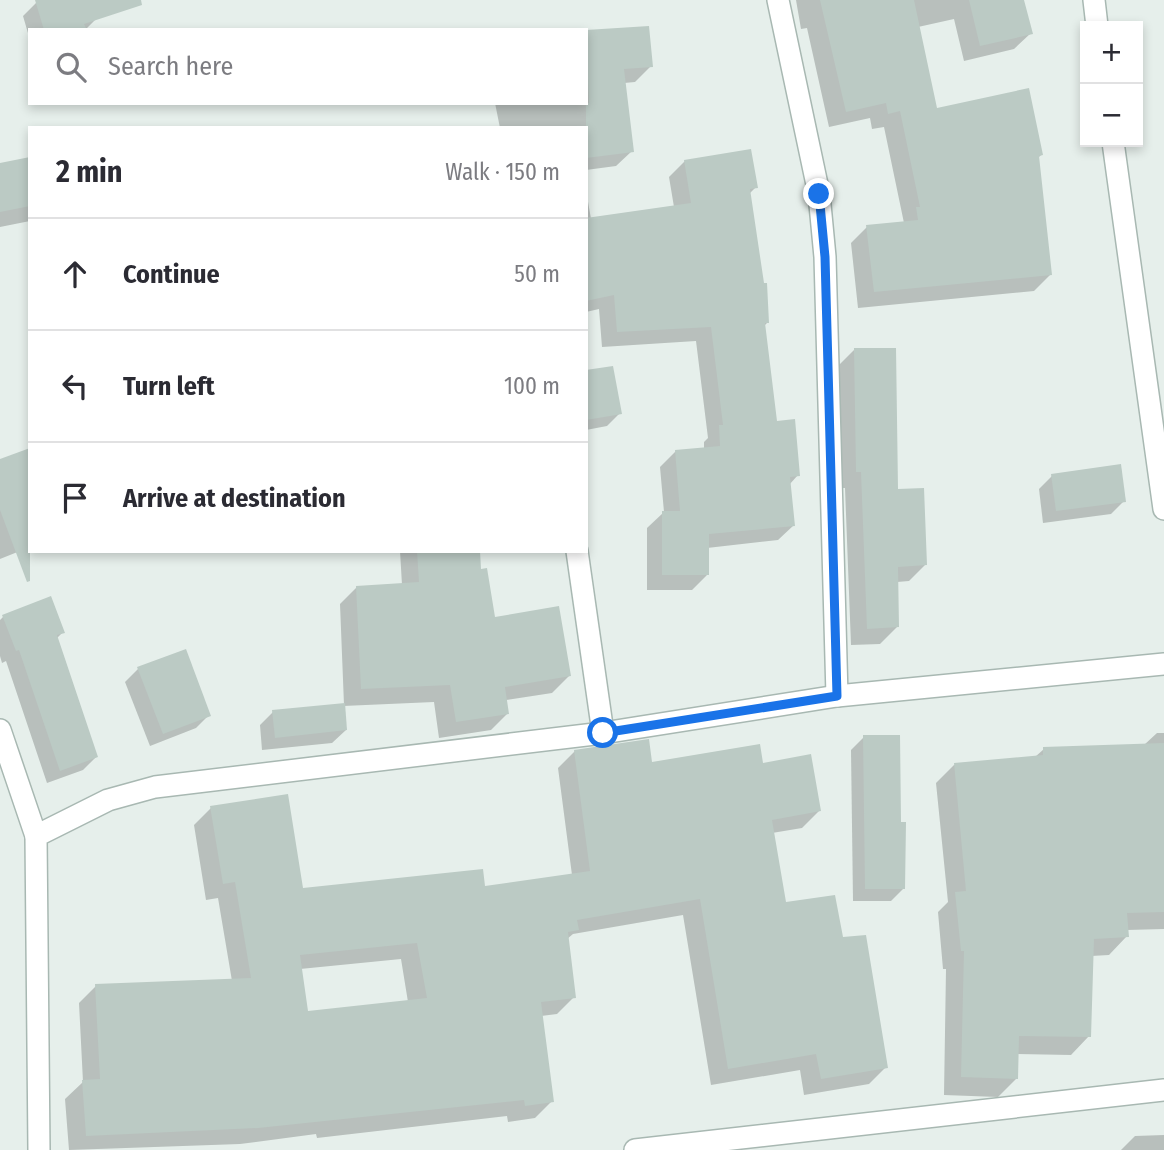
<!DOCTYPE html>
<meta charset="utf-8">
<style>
:root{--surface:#fff;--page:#f2f2f3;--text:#2b2b33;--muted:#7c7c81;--line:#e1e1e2}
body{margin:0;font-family:"Fira Sans Condensed",sans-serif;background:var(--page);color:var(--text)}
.controls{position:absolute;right:21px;top:21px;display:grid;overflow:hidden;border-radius:0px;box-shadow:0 4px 10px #0003}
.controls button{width:63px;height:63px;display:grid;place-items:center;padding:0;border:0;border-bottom:2px solid var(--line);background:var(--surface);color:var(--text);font:35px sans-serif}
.stop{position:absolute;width:21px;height:21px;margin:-16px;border:5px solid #1a73e8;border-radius:50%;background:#fff}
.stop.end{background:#1a73e8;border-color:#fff;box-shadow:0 2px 7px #0008}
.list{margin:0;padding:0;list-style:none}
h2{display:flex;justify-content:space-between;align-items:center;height:91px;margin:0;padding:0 28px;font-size:30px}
h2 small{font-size:23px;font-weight:400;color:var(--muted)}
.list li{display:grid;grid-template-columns:46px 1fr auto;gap:21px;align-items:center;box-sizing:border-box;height:112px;padding:0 28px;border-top:2px solid var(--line)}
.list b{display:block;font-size:26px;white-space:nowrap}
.list em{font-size:23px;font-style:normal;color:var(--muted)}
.icon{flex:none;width:38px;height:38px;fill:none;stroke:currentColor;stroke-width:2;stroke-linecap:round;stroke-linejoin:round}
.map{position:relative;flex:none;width:1164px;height:1150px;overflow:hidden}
.search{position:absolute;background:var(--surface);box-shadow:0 4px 10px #0003;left:28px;top:28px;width:560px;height:77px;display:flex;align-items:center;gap:18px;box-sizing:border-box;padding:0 24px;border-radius:0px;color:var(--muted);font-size:26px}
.panel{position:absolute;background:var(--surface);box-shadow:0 4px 10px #0003;left:28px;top:126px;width:560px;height:427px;border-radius:0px}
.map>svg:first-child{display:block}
.shadow{fill:#0003;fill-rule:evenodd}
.building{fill:#bbcac4;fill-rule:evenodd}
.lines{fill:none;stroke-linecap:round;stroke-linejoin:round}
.minor-casing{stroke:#a8b8b2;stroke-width:24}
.minor{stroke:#fff;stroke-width:21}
.route{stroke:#1a73e8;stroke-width:9}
</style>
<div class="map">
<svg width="1164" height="1150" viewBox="0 0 1164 1150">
<rect width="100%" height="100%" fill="#e6efeb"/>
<g class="shadow">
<path d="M 46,0 L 89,0 L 95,20 L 85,30 L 30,30 L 30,40 L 23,16 L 36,3 Z"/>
<path d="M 796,0 L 1022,0 L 1031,33 L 1014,49 L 964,61 L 954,19 L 918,27 L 936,110 L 1041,155 L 1038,158 L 1051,274 L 1034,291 L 858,308 L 851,243 L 867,227 L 904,223 L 884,127 L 872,129 L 870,118 L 829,127 L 807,28 L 801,29 Z"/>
<path d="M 619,30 L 651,66 L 635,82 L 624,83 L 632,151 L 616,166 L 586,170 L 586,128 L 500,128 L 495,103 L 586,103 L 586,37 Z"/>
<path d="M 30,158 L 30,221 L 0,227 L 0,164 Z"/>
<path d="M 685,161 L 756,187 L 749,194 L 768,322 L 764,326 L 775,423 L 798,475 L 789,485 L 794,525 L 778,540 L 707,548 L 707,575 L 692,590 L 647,590 L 647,528 L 664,512 L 660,467 L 676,451 L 704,449 L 704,442 L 708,438 L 696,341 L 602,347 L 599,309 L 586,312 L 586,190 L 591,219 L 674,207 L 669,177 Z"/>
<path d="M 854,350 L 896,491 L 926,564 L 909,581 L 897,582 L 897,627 L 880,644 L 851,645 L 845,488 L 839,488 L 837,367 Z"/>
<path d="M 586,372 L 620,413 L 607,426 L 586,430 Z"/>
<path d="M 0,461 L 30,547 L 0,559 Z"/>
<path d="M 1052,476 L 1124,501 L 1111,514 L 1043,523 L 1039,489 Z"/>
<path d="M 400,551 L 479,551 L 480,571 L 493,619 L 569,676 L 552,693 L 506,700 L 508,713 L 491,730 L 439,738 L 434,702 L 343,706 L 346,730 L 332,743 L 262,750 L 260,725 L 273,712 L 344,705 L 340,604 L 357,587 L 402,585 Z"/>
<path d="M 3,617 L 63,632 L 56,639 L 96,757 L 83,770 L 47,783 L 6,661 L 2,663 L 0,656 L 0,620 Z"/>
<path d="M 138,669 L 209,715 L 196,728 L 150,746 L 125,682 Z"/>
<path d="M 1157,733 L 1164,733 L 1164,929 L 1127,930 L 1127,936 L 1109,955 L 1091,956 L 1089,1036 L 1071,1055 L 1017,1054 L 1017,1078 L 998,1097 L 944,1095 L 946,969 L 943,969 L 938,912 L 948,902 L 936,783 L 954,765 L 1035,757 L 1044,749 L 1144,745 Z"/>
<path d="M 864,737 L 900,824 L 904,888 L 891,901 L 853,901 L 851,750 Z"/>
<path d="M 575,751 L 651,764 L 761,765 L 819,811 L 802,828 L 772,833 L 784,904 L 841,939 L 886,1067 L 869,1084 L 804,1095 L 800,1070 L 711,1085 L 683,915 L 573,934 L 567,939 L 574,997 L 557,1014 L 541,1016 L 552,1101 L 535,1118 L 508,1122 L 507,1116 L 317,1138 L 316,1134 L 240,1144 L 69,1150 L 65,1099 L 83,1082 L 79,1003 L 96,986 L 232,981 L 218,898 L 206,900 L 194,825 L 211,808 L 302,890 L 483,888 L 572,875 L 558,768 ZM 401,959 L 408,1002 L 307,1013 L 300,969 Z"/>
<path d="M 1164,1135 L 1164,1150 L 1121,1150 L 1135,1136 Z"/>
</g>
<g class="building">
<path d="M 35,0 L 141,0 L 142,5 L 84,24 L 87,30 L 44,30 Z"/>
<path d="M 820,0 L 914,0 L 937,108 L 1029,88 L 1043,155 L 1039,156 L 1052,275 L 874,292 L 866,225 L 918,220 L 916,207 L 920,207 L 900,111 L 888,114 L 886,103 L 846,112 Z"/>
<path d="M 969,0 L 1024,0 L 1033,34 L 980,46 Z"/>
<path d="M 649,26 L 653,67 L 624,69 L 634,152 L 586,158 L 586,103 L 589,103 L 586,30 Z"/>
<path d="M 751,149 L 758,188 L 750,189 L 764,283 L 767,283 L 769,323 L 765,323 L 777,421 L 795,419 L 800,476 L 790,477 L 795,526 L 709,534 L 709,575 L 662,575 L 662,511 L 680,511 L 675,450 L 720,446 L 719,425 L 723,425 L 711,327 L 617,332 L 614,295 L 586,301 L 586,218 L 691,203 L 684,160 Z"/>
<path d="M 30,157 L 30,206 L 0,212 L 0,163 Z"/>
<path d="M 854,348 L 896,348 L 898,489 L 924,488 L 927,565 L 898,567 L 899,627 L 867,629 L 861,472 L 856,472 Z"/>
<path d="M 613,366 L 622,414 L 586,420 L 586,370 Z"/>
<path d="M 30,448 L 30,581 L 27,582 L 0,510 L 0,459 Z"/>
<path d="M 1121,464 L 1126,502 L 1056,511 L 1051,474 Z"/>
<path d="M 417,551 L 480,551 L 481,569 L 487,568 L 495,617 L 559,606 L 571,676 L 505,687 L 509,714 L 456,722 L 450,685 L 361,689 L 356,586 L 419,582 Z"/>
<path d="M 51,596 L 65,633 L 57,635 L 98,757 L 60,771 L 19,650 L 16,651 L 2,615 Z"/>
<path d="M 186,649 L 211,716 L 163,734 L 137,667 Z"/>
<path d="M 345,703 L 347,730 L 275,738 L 272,710 Z"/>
<path d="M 863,735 L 900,735 L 901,822 L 906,822 L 905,889 L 865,889 Z"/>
<path d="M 649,739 L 652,762 L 760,744 L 763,763 L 811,754 L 821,811 L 772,820 L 786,902 L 835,895 L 843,937 L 866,935 L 888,1068 L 821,1079 L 816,1054 L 728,1069 L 700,899 L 577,920 L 579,930 L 568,932 L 576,998 L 541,1002 L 554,1102 L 525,1106 L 524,1100 L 258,1128 L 86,1136 L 82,1080 L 100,1079 L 95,984 L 251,978 L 235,882 L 223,884 L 210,806 L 288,794 L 303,888 L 483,869 L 485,886 L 590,871 L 574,750 ZM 417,943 L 427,998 L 308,1011 L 300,955 Z"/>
<path d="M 1164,743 L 1164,912 L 1127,913 L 1129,937 L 1094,939 L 1091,1037 L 1019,1036 L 1018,1079 L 961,1077 L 964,951 L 961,951 L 955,892 L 966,891 L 954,763 L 1043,755 L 1043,747 Z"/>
</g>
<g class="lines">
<g class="minor-casing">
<g id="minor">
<path d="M 778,0 L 819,194 L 825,257 L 837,696"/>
<path d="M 1094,0 L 1097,26"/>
<path d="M 1113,142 L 1164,509"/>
<path d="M 577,551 L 603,733"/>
<path d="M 0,730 L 36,836"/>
<path d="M 39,1150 L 36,836 L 108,800 L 155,787 L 603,733 L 837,696 L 1164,664"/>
<path d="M 635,1150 L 1164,1090"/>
</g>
</g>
<use href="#minor" class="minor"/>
</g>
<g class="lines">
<path class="route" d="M 603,733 L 837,696 L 825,257 L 819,194"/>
</g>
</svg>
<div class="controls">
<button>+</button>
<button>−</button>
</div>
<div class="stop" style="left:603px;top:733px"></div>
<div class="stop end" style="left:819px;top:194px"></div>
<div class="search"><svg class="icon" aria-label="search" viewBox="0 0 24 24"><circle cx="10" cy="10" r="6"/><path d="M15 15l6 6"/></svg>Search here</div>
<section class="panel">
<h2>2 min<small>Walk · 150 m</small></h2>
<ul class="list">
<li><svg class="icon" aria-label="ahead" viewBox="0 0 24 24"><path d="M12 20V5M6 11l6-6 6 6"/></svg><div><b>Continue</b></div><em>50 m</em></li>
<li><svg class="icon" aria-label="left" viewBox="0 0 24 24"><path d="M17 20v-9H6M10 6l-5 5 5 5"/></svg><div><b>Turn left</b></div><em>100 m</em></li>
<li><svg class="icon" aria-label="arrive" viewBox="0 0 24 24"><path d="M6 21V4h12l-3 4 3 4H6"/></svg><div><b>Arrive at destination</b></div></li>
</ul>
</section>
</div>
